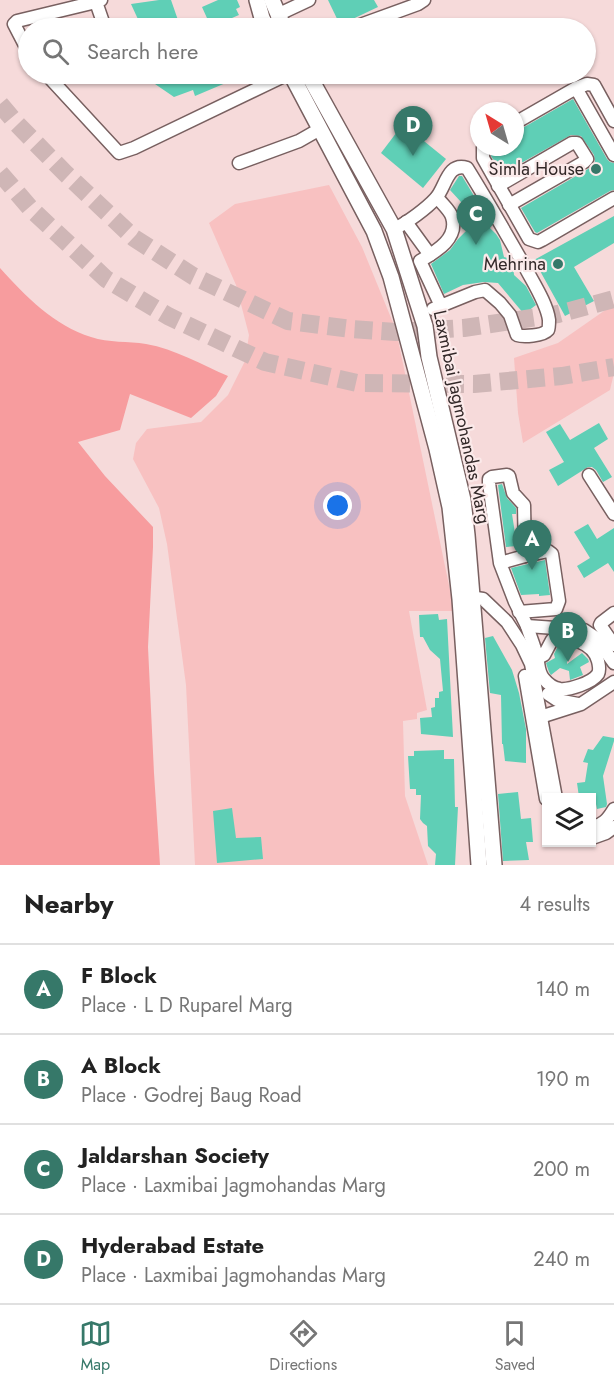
<!DOCTYPE html>
<meta charset="utf-8">
<style>
:root{--surface:#fff;--page:#f2f2f2;--text:#222;--muted:#767676;--line:#e0e0e0;--accent:#367869}
body{margin:0;font-family:Jost,sans-serif;background:var(--page);color:var(--text)}
.controls{position:absolute;right:18px;bottom:18px;display:grid;overflow:hidden;border-radius:0px;box-shadow:0 2px 4px #0004}
.controls button{width:54px;height:54px;display:grid;place-items:center;padding:0;border:0;border-bottom:2px solid var(--line);background:var(--surface);color:var(--text);font:30px sans-serif}
.compass{position:absolute;left:470px;top:102px;width:54px;height:54px;border-radius:50%;background:var(--surface);box-shadow:0 2px 4px #0004;rotate:323deg}
.you{position:absolute;left:338px;top:506px;width:21px;height:21px;margin:-15px;border:4px solid #fff;border-radius:50%;background:#1a73e8;box-shadow:0 0 0 9px #1a73e833}
.badge{display:grid;place-items:center;width:39px;height:39px;border-radius:50%;background:var(--accent);color:#fff;font-size:20px;font-weight:700}
.pin{position:absolute;translate:-50% -50px;filter:drop-shadow(0 2px 3px #0008)}
.pin::after{content:'';position:absolute;top:32px;width:21px;height:18px;background:inherit;clip-path:polygon(0 0,100% 0,50% 100%)}
.list{margin:0;padding:0;list-style:none}
h2{display:flex;justify-content:space-between;align-items:center;height:78px;margin:0;padding:0 24px;font-size:26px}
h2 small{font-size:20px;font-weight:400;color:var(--muted)}
.list li{display:grid;grid-template-columns:39px 1fr auto;gap:18px;align-items:center;box-sizing:border-box;height:90px;padding:0 24px;border-top:2px solid var(--line)}
.list b{display:block;font-size:22px;white-space:nowrap}
.list p{margin:0;font-size:20px;white-space:nowrap;color:var(--muted)}
.list em{font-size:20px;font-style:normal;color:var(--muted)}
.icon{flex:none;width:33px;height:33px;fill:none;stroke:currentColor;stroke-width:2;stroke-linecap:round;stroke-linejoin:round}
.map{position:relative;flex:none;width:614px;height:865px;overflow:hidden}
.search{position:absolute;background:var(--surface);box-shadow:0 2px 4px #0004;left:18px;right:18px;top:18px;height:66px;display:flex;align-items:center;gap:15px;box-sizing:border-box;padding:0 21px;border-radius:33px;color:var(--muted);font-size:22px}
.sheet{height:438px;background:var(--surface)}
nav{display:flex;justify-content:space-around;align-items:center;box-sizing:border-box;height:84px;border-top:2px solid var(--line);background:var(--surface);font-size:16px;color:var(--muted)}
nav a{display:grid;justify-items:center;gap:3px}
nav .on{color:var(--accent)}
.map>svg:first-child{display:block}
.green{fill:#f8c1c1}
.water{fill:#f79c9e}
.building{fill:#5fcfb6}
.lines{fill:none;stroke-linecap:round;stroke-linejoin:round}
.highway-tunnel{stroke:#cfb6b6;stroke-width:18;stroke-dasharray:18 9;stroke-linecap:butt}
.minor-casing{stroke:#786060;stroke-width:15}
.major-casing{stroke:#786060;stroke-width:18}
.minor{stroke:#fff;stroke-width:12}
.major{stroke:#fff;stroke-width:15}
.poi-dot{fill:#367869;stroke:#fbeaea;stroke-width:2}
.labels{text-anchor:middle;dominant-baseline:central;stroke-width:4.5;stroke-linejoin:round;paint-order:stroke}
.poi-label{font-size:18px;fill:#322828;stroke:#fbeaea;text-anchor:end}
.street-label{font-size:18px;fill:#322828;stroke:#fbeaea}
</style>
<div class="map">
<svg width="614" height="865" viewBox="0 0 614 865">
<rect width="100%" height="100%" fill="#f6dada"/>
<g class="green">
<path d="M 329,185 L 362,247 L 396,330 L 451,595 L 453,611 L 409,611 L 427,710 L 417,713 L 417,719 L 403,721 L 405,796 L 428,865 L 195,865 L 186,685 L 167,544 L 159,508 L 133,459 L 136,443 L 147,429 L 201,422 L 228,395 L 245,361 L 249,335 L 236,285 L 209,223 L 235,204 Z"/>
<path d="M 614,304 L 614,373 L 610,390 L 523,443 L 518,413 L 514,358 L 558,343 Z"/>
</g>
<path class="water" d="M 0,268 C 25,296 55,326 91,337 C 109,343 128,341 146,344 C 175,349 202,365 228,376 L 216,396 L 191,418 L 130,394 L 120,430 L 78,442 L 105,476 L 153,527 L 153,547 L 148,647 L 154,773 L 160,865 L 0,865 Z"/>
<g class="building">
<path d="M 159,0 L 171,0 L 179,23 L 161,28 L 142,28 L 131,4 Z"/>
<path d="M 218,0 L 237,0 L 240,7 L 236,9 L 239,15 L 211,27 L 202,7 Z"/>
<path d="M 328,0 L 374,0 L 378,7 L 340,25 Z"/>
<path d="M 145,74 L 186,74 L 189,80 L 206,74 L 247,74 L 195,96 L 193,90 L 174,97 L 155,84 L 156,82 Z"/>
<path d="M 573,99 L 607,159 L 610,162 L 614,163 L 614,190 L 610,191 L 537,233 L 535,232 L 521,208 L 588,169 L 595,162 L 594,155 L 581,136 L 571,135 L 502,174 L 491,156 L 491,147 L 515,147 L 515,131 L 519,130 Z"/>
<path d="M 403,124 L 446,159 L 423,188 L 381,153 Z"/>
<path d="M 459,176 L 462,176 L 479,204 L 480,212 L 489,227 L 496,234 L 500,240 L 504,257 L 511,259 L 513,263 L 514,275 L 526,286 L 535,303 L 536,305 L 524,314 L 498,283 L 484,282 L 463,285 L 444,294 L 431,264 L 450,250 L 458,239 L 469,228 L 461,202 L 450,190 Z"/>
<path d="M 614,216 L 614,243 L 574,267 L 594,301 L 565,316 L 534,260 Z"/>
<path d="M 599,423 L 608,439 L 594,448 L 612,477 L 603,482 L 596,470 L 592,467 L 588,467 L 558,486 L 549,470 L 564,462 L 546,432 L 560,424 L 570,440 Z"/>
<path d="M 502,484 L 507,498 L 516,508 L 516,514 L 512,514 L 517,546 L 506,547 L 498,485 Z"/>
<path d="M 588,524 L 597,539 L 614,528 L 614,572 L 608,563 L 584,578 L 577,566 L 590,558 L 574,532 Z"/>
<path d="M 545,560 L 550,595 L 539,596 L 539,594 L 521,595 L 511,568 Z"/>
<path d="M 438,614 L 439,620 L 447,619 L 453,737 L 421,734 L 420,718 L 432,717 L 431,708 L 435,707 L 435,698 L 439,698 L 439,692 L 443,691 L 440,659 L 430,650 L 423,637 L 420,637 L 419,615 Z"/>
<path d="M 493,636 L 512,670 L 519,693 L 526,729 L 526,763 L 505,761 L 503,744 L 502,744 L 501,695 L 490,693 L 485,638 Z"/>
<path d="M 565,647 L 568,648 L 567,664 L 582,653 L 588,659 L 589,662 L 580,667 L 583,675 L 570,680 L 569,671 L 560,668 L 551,675 L 549,672 L 546,663 L 555,658 L 554,654 L 557,648 Z"/>
<path d="M 603,736 L 614,738 L 614,741 L 603,776 L 607,804 L 606,807 L 597,809 L 595,799 L 591,799 L 591,798 L 579,797 L 577,783 L 585,782 L 588,763 L 583,762 L 588,749 L 593,750 Z"/>
<path d="M 444,750 L 444,759 L 454,759 L 455,807 L 458,807 L 455,865 L 435,865 L 436,854 L 428,846 L 427,826 L 423,823 L 420,819 L 421,795 L 416,795 L 416,789 L 410,789 L 408,756 L 414,756 L 414,751 Z"/>
<path d="M 518,792 L 521,819 L 531,818 L 533,842 L 526,842 L 529,860 L 503,861 L 498,794 Z"/>
<path d="M 232,808 L 236,838 L 261,837 L 263,859 L 217,863 L 213,811 Z"/>
</g>
<g class="lines">
<g class="highway-tunnel">
<path d="M 0,104 L 16,123 L 65,173 L 134,238 L 193,276 L 288,321 L 352,329 L 396,332 L 464,328 L 558,314 L 614,299"/>
<path d="M 0,173 L 31,209 L 106,279 L 168,316 L 265,362 L 357,383 L 474,384 L 562,376 L 614,367"/>
</g>
<g class="minor-casing">
<g id="minor">
<path d="M 101,0 L 96,2 L 105,28"/>
<path d="M 277,15 L 309,0"/>
<path d="M 352,28 L 418,4 L 424,0"/>
<path d="M 28,51 L 14,24 L 17,21 L 96,2"/>
<path d="M 46,74 L 119,153 L 134,148 L 288,74"/>
<path d="M 576,88 L 587,84 L 594,85 L 614,121"/>
<path d="M 515,123 L 576,88 L 614,155"/>
<path d="M 483,147 L 483,158 L 529,239 L 538,242 L 542,240 L 614,198"/>
<path d="M 239,163 L 299,141 L 320,129"/>
<path d="M 498,186 L 572,143 L 577,143 L 587,159 L 584,162 L 509,205"/>
<path d="M 437,197 C 441,203 450,210 452,217 C 459,239 435,252 420,261 L 441,306"/>
<path d="M 406,222 L 430,255"/>
<path d="M 394,229 C 407,223 427,208 436,198 C 446,187 447,162 467,168 C 487,200 505,232 524,265 C 532,281 547,303 549,320 C 549,322 549,328 548,330 C 543,336 523,337 517,335 L 510,315 L 500,303 L 485,290 L 475,292 L 433,309"/>
<path d="M 589,475 L 614,514"/>
<path d="M 500,563 L 525,556 L 524,505 L 513,493 L 509,476 L 507,475 L 492,477 L 489,479 L 489,483 L 500,563 L 515,602 L 527,626 L 584,630 L 596,638 L 614,663"/>
<path d="M 465,599 L 476,598 L 483,599 L 507,622 L 522,645 L 531,664 L 556,798"/>
<path d="M 519,612 L 556,609 L 559,601 L 552,554 L 548,551 L 525,556"/>
<path d="M 614,613 L 601,623 L 600,625 L 614,645"/>
<path d="M 527,626 C 530,636 535,647 537,657 C 539,665 538,673 544,679 C 548,684 553,688 560,689 C 569,690 592,683 598,674 C 600,670 599,665 598,661 C 593,642 569,636 552,640 L 544,655 L 538,658"/>
<path d="M 525,676 L 546,799"/>
<path d="M 548,694 L 557,700 L 578,704"/>
<path d="M 534,719 L 581,704 L 614,682"/>
<path d="M 592,827 C 603,825 608,819 614,809"/>
<path d="M 592,838 L 606,833 L 614,827"/>
</g>
</g>
<g class="major-casing">
<g id="major">
<path d="M 257,0 L 262,18 L 267,28"/>
<path d="M 272,0 L 284,28"/>
<path d="M 291,74 L 374,231 L 391,277 L 437,449 L 450,507 L 460,599 L 479,865"/>
<path d="M 308,74 L 394,229 L 425,326 L 429,357 L 463,500 L 467,535 L 494,865"/>
</g>
</g>
<use href="#minor" class="minor"/>
<use href="#major" class="major"/>
</g>
<g class="poi-dot">
<circle cx="596" cy="169" r="6"/>
<circle cx="558" cy="264" r="6"/>
</g>
<g class="labels">
<g class="poi-label">
<text x="584" y="169">Simla House</text>
<text x="546" y="264">Mehrina</text>
</g>
<g class="street-label">
<text transform="translate(462 417) rotate(78)">Laxmibai Jagmohandas Marg</text>
</g>
</g>
</svg>
<div class="controls">
<button><svg class="icon" aria-label="layers" viewBox="0 0 24 24"><path d="M12 4l9 5-9 5-9-5zM3 14l9 5 9-5"/></svg></button>
</div>
<svg class="compass" viewBox="-18 -18 36 36"><path d="M0-13l5 13h-10z" fill="#e53935"/><path d="M0 13l5-13h-10z" fill="#767676"/></svg>
<div class="you"></div>
<div class="pin badge" style="left:532px;top:570px">A</div>
<div class="pin badge" style="left:568px;top:662px">B</div>
<div class="pin badge" style="left:476px;top:245px">C</div>
<div class="pin badge" style="left:413px;top:156px">D</div>
<div class="search"><svg class="icon" aria-label="search" viewBox="0 0 24 24"><circle cx="10" cy="10" r="6"/><path d="M15 15l6 6"/></svg>Search here</div>
</div>
<section class="sheet">
<h2>Nearby<small>4 results</small></h2>
<ul class="list">
<li><span class="badge">A</span><div><b>F Block</b><p>Place · L D Ruparel Marg</p></div><em>140 m</em></li>
<li><span class="badge">B</span><div><b>A Block</b><p>Place · Godrej Baug Road</p></div><em>190 m</em></li>
<li><span class="badge">C</span><div><b>Jaldarshan Society</b><p>Place · Laxmibai Jagmohandas Marg</p></div><em>200 m</em></li>
<li><span class="badge">D</span><div><b>Hyderabad Estate</b><p>Place · Laxmibai Jagmohandas Marg</p></div><em>240 m</em></li>
</ul>
</section>
<nav>
<a class="on"><svg class="icon" aria-label="map" viewBox="0 0 24 24"><path d="M3 6l6-2 6 2 6-2v14l-6 2-6-2-6 2zM9 4v14M15 6v14"/></svg>Map</a>
<a><svg class="icon" aria-label="directions" viewBox="0 0 24 24"><path d="M12 3l9 9-9 9-9-9zM9 14v-3h6M13 9l2 2-2 2"/></svg>Directions</a>
<a><svg class="icon" aria-label="saved" viewBox="0 0 24 24"><path d="M7 4h10v16l-5-4-5 4z"/></svg>Saved</a>
</nav>
